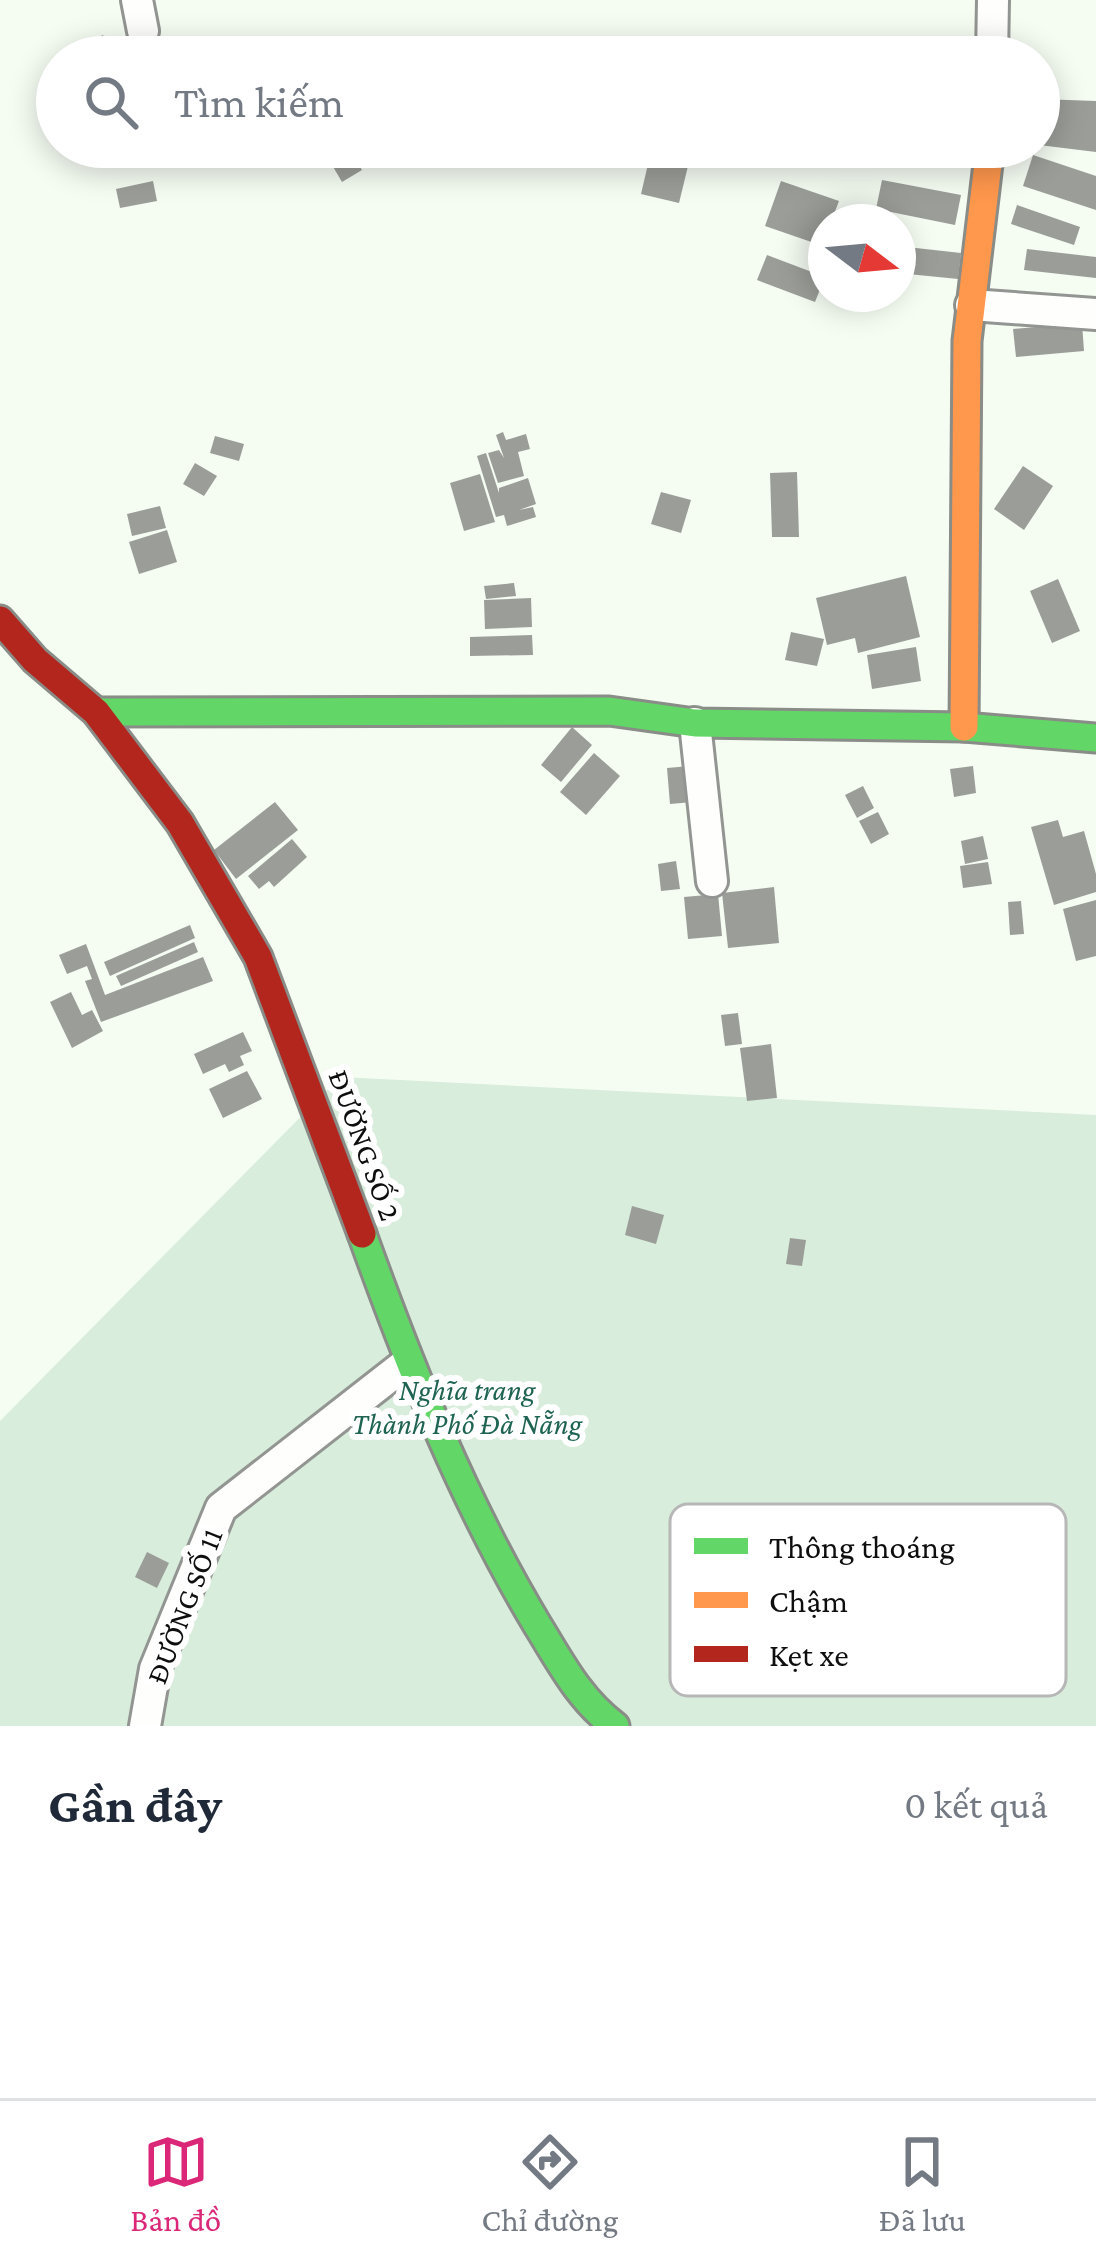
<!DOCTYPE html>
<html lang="vi">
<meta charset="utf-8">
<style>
:root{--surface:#fff;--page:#f2f2f3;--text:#1f2937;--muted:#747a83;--line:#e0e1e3;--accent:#db2777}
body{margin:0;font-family:"Crimson Pro",serif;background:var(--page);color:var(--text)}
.compass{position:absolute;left:808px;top:204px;width:108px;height:108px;border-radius:50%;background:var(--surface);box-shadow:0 6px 30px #0003;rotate:106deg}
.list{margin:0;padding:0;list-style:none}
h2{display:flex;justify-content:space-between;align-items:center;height:156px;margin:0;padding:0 48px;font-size:51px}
h2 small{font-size:39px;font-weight:400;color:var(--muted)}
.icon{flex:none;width:66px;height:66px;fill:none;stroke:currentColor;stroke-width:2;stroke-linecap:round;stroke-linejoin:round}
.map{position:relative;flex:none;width:1096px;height:1726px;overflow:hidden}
.search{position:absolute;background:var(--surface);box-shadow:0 6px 30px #0003;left:36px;right:36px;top:36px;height:132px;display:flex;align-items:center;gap:30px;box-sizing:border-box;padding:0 42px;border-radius:66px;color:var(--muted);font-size:45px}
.sheet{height:372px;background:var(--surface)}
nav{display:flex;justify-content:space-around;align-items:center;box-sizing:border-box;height:168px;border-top:3px solid var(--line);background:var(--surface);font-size:33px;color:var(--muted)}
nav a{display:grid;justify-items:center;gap:6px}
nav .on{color:var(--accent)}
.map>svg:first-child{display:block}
.cemetery{fill:#d8eddb}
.building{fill:#9b9e98}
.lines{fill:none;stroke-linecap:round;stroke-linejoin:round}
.street-casing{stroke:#929591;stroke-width:36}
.fast-casing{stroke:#898c87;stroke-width:33}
.slow-casing{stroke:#898c87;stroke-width:33}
.jam-casing{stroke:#898c87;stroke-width:33}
.street{stroke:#fefffd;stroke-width:30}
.fast{stroke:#63d668;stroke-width:27}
.slow{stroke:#ff974d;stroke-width:27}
.jam{stroke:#b3261e;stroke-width:27}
.labels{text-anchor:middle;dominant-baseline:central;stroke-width:12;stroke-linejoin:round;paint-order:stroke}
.street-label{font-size:30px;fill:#0e0e0e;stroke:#fff}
.park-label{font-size:30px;font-style:italic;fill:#1f6452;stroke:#fff}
.key{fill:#fff;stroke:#b7b7b7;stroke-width:3}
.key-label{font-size:33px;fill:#0e0e0e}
</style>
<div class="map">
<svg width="1096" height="1726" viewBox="0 0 1096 1726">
<rect width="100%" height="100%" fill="#f5fcf2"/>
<path class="cemetery" d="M 340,1077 L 1096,1115 L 1096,1726 L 0,1726 L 0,1421 Z"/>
<g class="building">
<path d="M 103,35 L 113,57 L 73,57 L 70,51 Z"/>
<path d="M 1039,99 L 1096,101 L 1096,152 L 1039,145 Z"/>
<path d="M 652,147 L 697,149 L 694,163 L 689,162 L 679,203 L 641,194 Z"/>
<path d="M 352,154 L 362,170 L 342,182 L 332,165 Z"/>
<path d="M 1033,155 L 1096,176 L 1096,210 L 1023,186 Z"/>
<path d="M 882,180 L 961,195 L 955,225 L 876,209 Z"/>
<path d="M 153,181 L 157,201 L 120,208 L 116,189 Z"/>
<path d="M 781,181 L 839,201 L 831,222 L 826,222 L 823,246 L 765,226 Z"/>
<path d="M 1017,205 L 1080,227 L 1074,245 L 1011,224 Z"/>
<path d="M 898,246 L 961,253 L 958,279 L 898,273 Z"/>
<path d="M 1027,249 L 1096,257 L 1096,278 L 1024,270 Z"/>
<path d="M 767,255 L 825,277 L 815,302 L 757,280 Z"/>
<path d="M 1082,323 L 1084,351 L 1016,357 L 1013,329 Z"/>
<path d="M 503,432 L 506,440 L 526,434 L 530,449 L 518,452 L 524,476 L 498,483 L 488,453 L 499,450 L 504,458 L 496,435 Z"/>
<path d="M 215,436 L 244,444 L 239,461 L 210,453 Z"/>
<path d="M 486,453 L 499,493 L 499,488 L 528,478 L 536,504 L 519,510 L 533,507 L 536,517 L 507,526 L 504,515 L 496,517 L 477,456 Z"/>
<path d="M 195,463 L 217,476 L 204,496 L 183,484 Z"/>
<path d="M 1023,466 L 1053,486 L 1024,530 L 994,509 Z"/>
<path d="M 797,472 L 799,537 L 772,537 L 770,473 Z"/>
<path d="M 480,474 L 495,522 L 464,531 L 450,483 Z"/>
<path d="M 661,492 L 691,500 L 681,533 L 651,524 Z"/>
<path d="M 160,506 L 166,528 L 132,536 L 127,514 Z"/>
<path d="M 167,530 L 177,562 L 139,574 L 129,542 Z"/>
<path d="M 906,576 L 920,637 L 858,653 L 855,638 L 827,645 L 816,598 Z"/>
<path d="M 1058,579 L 1080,631 L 1052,643 L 1030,591 Z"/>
<path d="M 514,583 L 516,596 L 486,599 L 484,586 Z"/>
<path d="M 531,598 L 532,627 L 485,629 L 484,600 Z"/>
<path d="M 791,632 L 824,639 L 817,666 L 785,660 Z"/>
<path d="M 532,635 L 533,655 L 470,656 L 470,637 Z"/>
<path d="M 916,647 L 921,681 L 872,689 L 867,655 Z"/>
<path d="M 572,727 L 592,745 L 561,782 L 541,765 Z"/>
<path d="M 594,753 L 620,776 L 586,815 L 560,792 Z"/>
<path d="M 690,766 L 693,802 L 670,804 L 667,768 Z"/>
<path d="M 973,766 L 976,793 L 954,797 L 950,769 Z"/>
<path d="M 863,786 L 874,808 L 857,818 L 845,795 Z"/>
<path d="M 275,802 L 298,830 L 236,879 L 214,850 Z"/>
<path d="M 878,812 L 889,834 L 871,844 L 859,821 Z"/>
<path d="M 1058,820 L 1063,837 L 1084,831 L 1096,874 L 1096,892 L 1054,905 L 1031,827 Z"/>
<path d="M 983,836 L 988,859 L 965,864 L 961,841 Z"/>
<path d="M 292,839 L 307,857 L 274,887 L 269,881 L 259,889 L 248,876 Z"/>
<path d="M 676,861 L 680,889 L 661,891 L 658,864 Z"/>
<path d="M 988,862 L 992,884 L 963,888 L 960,866 Z"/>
<path d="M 774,887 L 779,943 L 728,948 L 722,893 Z"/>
<path d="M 718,894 L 722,936 L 688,939 L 684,897 Z"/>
<path d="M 1096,900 L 1096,956 L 1076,961 L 1063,909 Z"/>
<path d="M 1021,901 L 1024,934 L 1010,935 L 1008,902 Z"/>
<path d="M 190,925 L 195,938 L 110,976 L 104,962 Z"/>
<path d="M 194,942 L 198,952 L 121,986 L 116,976 Z"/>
<path d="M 86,944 L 105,995 L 203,957 L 213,981 L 101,1022 L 85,981 L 92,979 L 87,966 L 67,974 L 59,955 Z"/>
<path d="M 71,992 L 82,1015 L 92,1010 L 103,1031 L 72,1048 L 50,1002 Z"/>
<path d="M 738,1013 L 742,1044 L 725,1046 L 721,1015 Z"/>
<path d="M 243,1032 L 252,1051 L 240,1056 L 244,1065 L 229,1072 L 225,1064 L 203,1074 L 194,1054 Z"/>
<path d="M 771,1044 L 777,1098 L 747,1101 L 740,1048 Z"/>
<path d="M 247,1071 L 262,1099 L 223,1118 L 209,1089 Z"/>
<path d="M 632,1206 L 664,1215 L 656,1244 L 625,1235 Z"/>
<path d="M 790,1238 L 806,1240 L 802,1266 L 786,1264 Z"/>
<path d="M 147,1552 L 169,1563 L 157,1588 L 135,1577 Z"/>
</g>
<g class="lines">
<g class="street-casing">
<g id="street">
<path d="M 137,0 L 143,31"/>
<path d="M 992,57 L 993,0"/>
<path d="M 971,305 L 1096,314"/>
<path d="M 695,723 L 712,881"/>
<path d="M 145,1726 L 155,1669 L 221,1508 L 408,1362"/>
</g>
</g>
<g class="fast-casing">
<g id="fast">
<path d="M 96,712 L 609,711 L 695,723 L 964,727 L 1096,738"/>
<path d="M 362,1234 C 410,1368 464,1503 538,1626 C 561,1663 579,1699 615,1726"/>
</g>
</g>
<g class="slow-casing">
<path id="slow" d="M 964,727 L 967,341 L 990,147"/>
</g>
<g class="jam-casing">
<path id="jam" d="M 0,620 L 35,660 L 96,712 L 180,823 L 258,957 L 362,1234"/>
</g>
<use href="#street" class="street"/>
<use href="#fast" class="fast"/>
<use href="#slow" class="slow"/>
<use href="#jam" class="jam"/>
</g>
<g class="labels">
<g class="street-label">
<text transform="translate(365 1145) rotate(70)">ĐƯỜNG SỐ 2</text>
<text transform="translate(184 1606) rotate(-69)">ĐƯỜNG SỐ 11</text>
</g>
<g class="park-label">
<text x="467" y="1389">Nghĩa trang<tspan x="467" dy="34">Thành Phố Đà Nẵng</tspan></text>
</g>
</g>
<rect x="670" y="1504" width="396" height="192" rx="18" class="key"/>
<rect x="694" y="1538" width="54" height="16" fill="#63d668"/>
<rect x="694" y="1592" width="54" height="16" fill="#ff974d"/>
<rect x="694" y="1646" width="54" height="16" fill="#b3261e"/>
<g class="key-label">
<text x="769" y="1558">Thông thoáng</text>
<text x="769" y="1612">Chậm</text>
<text x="769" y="1666">Kẹt xe</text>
</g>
</svg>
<svg class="compass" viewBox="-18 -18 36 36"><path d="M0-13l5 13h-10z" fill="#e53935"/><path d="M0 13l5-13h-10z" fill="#747a83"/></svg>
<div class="search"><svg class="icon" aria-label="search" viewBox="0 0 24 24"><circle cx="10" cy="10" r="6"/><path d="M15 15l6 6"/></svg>Tìm kiếm</div>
</div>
<section class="sheet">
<h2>Gần đây<small>0 kết quả</small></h2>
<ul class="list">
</ul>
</section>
<nav>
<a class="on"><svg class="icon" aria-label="map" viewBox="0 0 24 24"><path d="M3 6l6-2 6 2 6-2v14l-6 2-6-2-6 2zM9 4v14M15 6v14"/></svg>Bản đồ</a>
<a><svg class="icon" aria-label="directions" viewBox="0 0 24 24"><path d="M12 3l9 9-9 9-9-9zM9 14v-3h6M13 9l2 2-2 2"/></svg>Chỉ đường</a>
<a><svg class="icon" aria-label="saved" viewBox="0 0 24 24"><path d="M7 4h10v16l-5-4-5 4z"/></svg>Đã lưu</a>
</nav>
